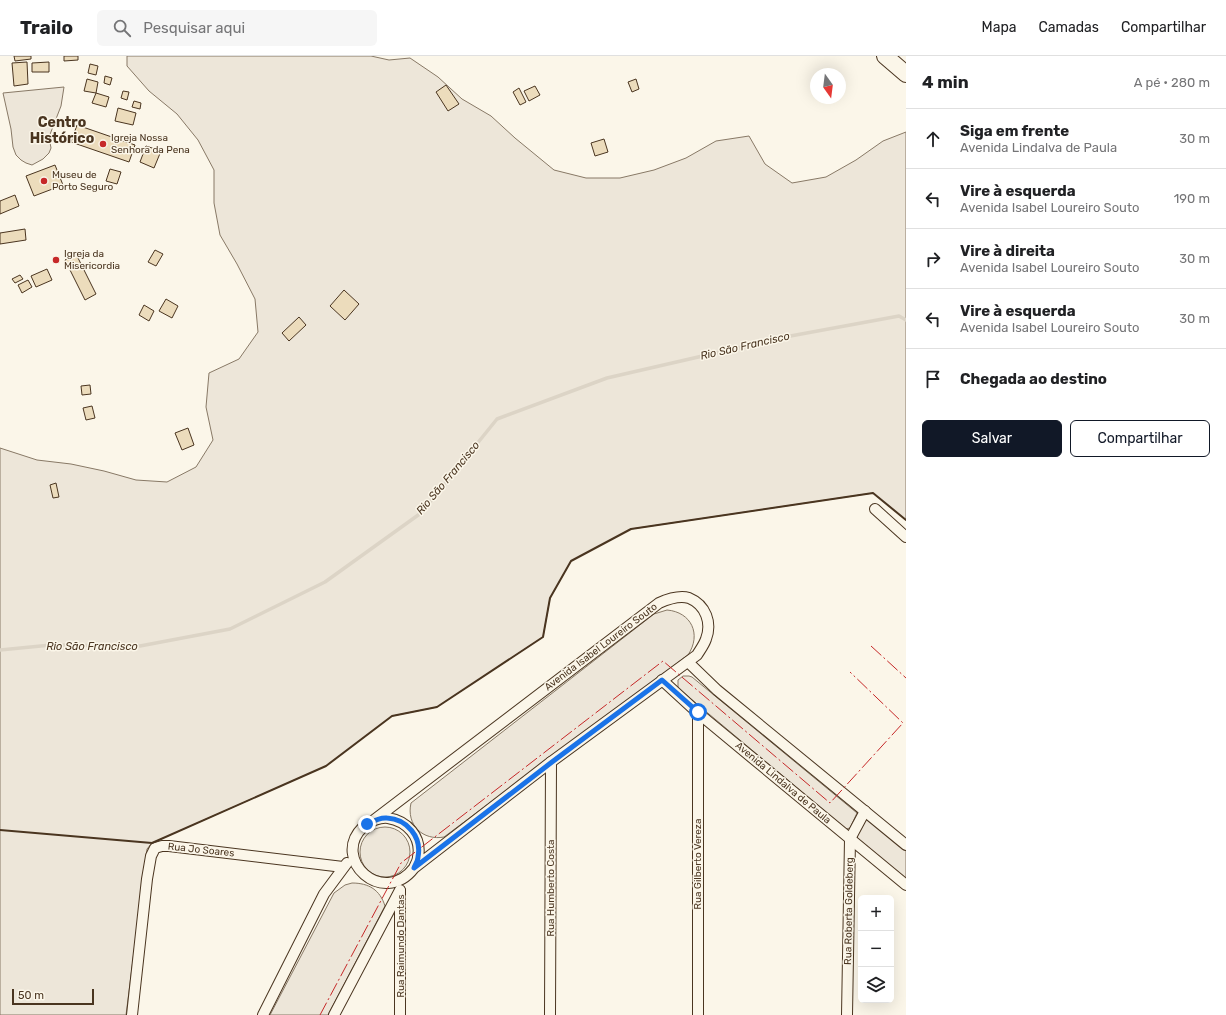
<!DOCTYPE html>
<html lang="pt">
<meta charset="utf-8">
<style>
:root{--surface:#fff;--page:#f6f6f6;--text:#202124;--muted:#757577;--line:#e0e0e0;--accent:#111827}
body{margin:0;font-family:Rubik,sans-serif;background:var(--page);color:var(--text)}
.controls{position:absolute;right:12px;bottom:12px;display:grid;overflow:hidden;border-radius:6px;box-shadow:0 4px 16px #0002}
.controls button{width:36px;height:36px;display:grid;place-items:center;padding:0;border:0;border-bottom:1px solid var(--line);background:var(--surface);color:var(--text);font:20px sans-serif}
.compass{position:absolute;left:810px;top:12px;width:36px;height:36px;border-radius:50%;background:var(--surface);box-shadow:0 4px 16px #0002;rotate:166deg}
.scale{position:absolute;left:12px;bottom:10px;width:82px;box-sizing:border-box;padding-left:4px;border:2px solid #4a3520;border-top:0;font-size:11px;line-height:14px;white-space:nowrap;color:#4a3520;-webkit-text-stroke:3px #fbf6e9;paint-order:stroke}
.stop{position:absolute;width:12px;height:12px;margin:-9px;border:3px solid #1a73e8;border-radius:50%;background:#fff}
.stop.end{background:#1a73e8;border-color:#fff;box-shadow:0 1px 4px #0008}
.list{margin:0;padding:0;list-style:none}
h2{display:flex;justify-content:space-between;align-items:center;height:52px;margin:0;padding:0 16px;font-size:17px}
h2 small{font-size:13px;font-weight:400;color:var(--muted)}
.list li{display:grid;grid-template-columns:26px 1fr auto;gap:12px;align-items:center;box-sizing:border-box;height:60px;padding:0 16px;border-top:1px solid var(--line)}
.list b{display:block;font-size:15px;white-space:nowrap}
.list p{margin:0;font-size:13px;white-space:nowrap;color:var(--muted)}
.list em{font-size:13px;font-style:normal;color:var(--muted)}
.actions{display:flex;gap:8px;padding:12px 16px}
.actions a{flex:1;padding:9px 0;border:1px solid var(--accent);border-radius:6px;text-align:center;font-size:14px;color:var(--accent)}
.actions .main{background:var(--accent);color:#fff}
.icon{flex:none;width:22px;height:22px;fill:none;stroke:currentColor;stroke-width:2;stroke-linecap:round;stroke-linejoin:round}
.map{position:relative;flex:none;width:906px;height:959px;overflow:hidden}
header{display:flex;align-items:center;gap:24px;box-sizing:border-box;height:56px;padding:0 20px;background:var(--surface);border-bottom:1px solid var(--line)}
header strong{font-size:19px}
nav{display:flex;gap:22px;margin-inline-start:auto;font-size:14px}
.search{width:280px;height:36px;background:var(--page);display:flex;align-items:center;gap:10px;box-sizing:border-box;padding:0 14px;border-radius:6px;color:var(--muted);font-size:15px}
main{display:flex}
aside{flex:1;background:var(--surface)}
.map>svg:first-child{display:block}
.green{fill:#ede6d9;stroke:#887966}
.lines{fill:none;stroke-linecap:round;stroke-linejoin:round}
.stream{stroke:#dcd4c6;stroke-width:3.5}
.building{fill:#ecdcbc;stroke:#4a3520}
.street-casing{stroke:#4a3520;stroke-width:12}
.primary-casing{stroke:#4a3520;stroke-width:18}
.street{stroke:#fbf6e9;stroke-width:10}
.primary{stroke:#fbf6e9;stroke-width:16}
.wall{stroke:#4a3520;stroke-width:2}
.power{stroke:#c62828;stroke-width:1;stroke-dasharray:14 3 2 3;stroke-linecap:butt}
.route{stroke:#1a73e8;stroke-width:5}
.poi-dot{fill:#c62828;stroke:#fbf6e9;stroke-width:1.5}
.labels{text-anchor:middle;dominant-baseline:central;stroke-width:3;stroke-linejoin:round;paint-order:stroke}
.poi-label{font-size:10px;fill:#4a3520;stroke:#fbf6e9;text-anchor:start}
.street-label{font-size:10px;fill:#4a3520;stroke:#fbf6e9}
.water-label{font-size:11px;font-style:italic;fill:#4a3520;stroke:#fbf6e9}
.district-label{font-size:14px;font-weight:bold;fill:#4a3520;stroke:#fbf6e9}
</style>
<header>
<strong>Trailo</strong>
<div class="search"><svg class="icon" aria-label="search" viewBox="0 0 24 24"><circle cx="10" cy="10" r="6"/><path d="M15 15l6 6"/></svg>Pesquisar aqui</div>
<nav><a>Mapa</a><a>Camadas</a><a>Compartilhar</a></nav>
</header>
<main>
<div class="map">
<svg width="906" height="959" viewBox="0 0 906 959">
<rect width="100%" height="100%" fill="#fbf6e9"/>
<g class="green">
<path d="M 127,0 L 371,0 L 389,4 L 410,2 L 438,21 L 462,43 L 491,60 L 515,82 L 554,114 L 586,122 L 620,122 L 654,114 L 686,102 L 716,85 L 749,80 L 765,108 L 792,127 L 826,121 L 856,104 L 883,85 L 906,76 L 906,464 L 873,437 L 631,473 L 571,505 L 550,542 L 543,581 L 437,651 L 392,660 L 326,710 L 152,787 L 147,793 L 126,959 L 0,959 L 0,392 L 37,404 L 71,408 L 104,415 L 136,424 L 167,426 L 196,411 L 213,384 L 206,351 L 209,317 L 239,303 L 258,276 L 255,243 L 237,208 L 220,179 L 214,147 L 214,114 L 198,84 L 177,58 L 149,35 L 127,10 Z"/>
<path d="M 64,31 L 61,50 L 49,81 L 51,92 L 49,97 L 43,103 L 32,109 L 26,107 L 21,104 L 16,99 L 13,91 L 11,73 L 3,37 Z"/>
<path d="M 667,554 C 691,556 702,578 688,599 L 444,781 C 423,785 406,769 411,747 L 654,558 Z"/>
<path d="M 683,620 L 689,620 L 692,621 L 857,757 L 850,772 L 846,773 L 678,632 L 678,624 Z"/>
<path d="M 867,762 L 906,795 L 906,823 L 858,784 L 857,780 Z"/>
<circle cx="385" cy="796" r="25"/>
<path d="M 352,827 C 369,827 380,834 385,850 L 328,959 L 270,959 L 334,837 L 345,829 Z"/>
</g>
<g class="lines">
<path class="stream" d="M 0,594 L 51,589 L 140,590 L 230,573 L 325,526 L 421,457 L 497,363 L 607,322 L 785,281 L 899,260 L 906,264"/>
</g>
<g class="building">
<path d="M 14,0 L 31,0 L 31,3 L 15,5 Z"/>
<path d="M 64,0 L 78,0 L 78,4 L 64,5 Z"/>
<path d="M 27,6 L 28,28 L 14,30 L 12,7 Z"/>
<path d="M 49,6 L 49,16 L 32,16 L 32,7 Z"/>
<path d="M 90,8 L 98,10 L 96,19 L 88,17 Z"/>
<path d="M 105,20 L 112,22 L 110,29 L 104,27 Z"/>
<path d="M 87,23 L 98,26 L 96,37 L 84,35 Z"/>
<path d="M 636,23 L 639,33 L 632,36 L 628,26 Z"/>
<path d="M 446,29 L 459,48 L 448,55 L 436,36 Z"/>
<path d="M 535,30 L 540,39 L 529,45 L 524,35 Z"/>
<path d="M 519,32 L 526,46 L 520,49 L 513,36 Z"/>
<path d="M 123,35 L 129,36 L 127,44 L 121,42 Z"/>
<path d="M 96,37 L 109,41 L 106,51 L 92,47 Z"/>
<path d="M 134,45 L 141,47 L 140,53 L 132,51 Z"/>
<path d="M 118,52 L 136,57 L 133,69 L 115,65 Z"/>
<path d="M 77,69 L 135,89 L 129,106 L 71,86 Z"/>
<path d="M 604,83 L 608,96 L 595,100 L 591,87 Z"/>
<path d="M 146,90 L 161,95 L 154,112 L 140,106 Z"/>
<path d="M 55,109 L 63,129 L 34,140 L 26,120 Z"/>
<path d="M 110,113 L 121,116 L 117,128 L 106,125 Z"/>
<path d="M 15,139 L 19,150 L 0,158 L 0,145 Z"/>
<path d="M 25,173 L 26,184 L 0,188 L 0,177 Z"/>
<path d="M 155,194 L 163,198 L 156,210 L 148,206 Z"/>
<path d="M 76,198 L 96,238 L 85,244 L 65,204 Z"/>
<path d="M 47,213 L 52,224 L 36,231 L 31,220 Z"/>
<path d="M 20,219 L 23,223 L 15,227 L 12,223 Z"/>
<path d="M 28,224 L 32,231 L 22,237 L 18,229 Z"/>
<path d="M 344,234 L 359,248 L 345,264 L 330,250 Z"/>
<path d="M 166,243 L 178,250 L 172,262 L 159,255 Z"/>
<path d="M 144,249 L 154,255 L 149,265 L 139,259 Z"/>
<path d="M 299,261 L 306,269 L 289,285 L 282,277 Z"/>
<path d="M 90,329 L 91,338 L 82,339 L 81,330 Z"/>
<path d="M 92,350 L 95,362 L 86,364 L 83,352 Z"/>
<path d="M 188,372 L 194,389 L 182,394 L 175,377 Z"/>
<path d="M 56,427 L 59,441 L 53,442 L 50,429 Z"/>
</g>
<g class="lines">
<g class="street-casing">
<g id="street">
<path d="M 875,453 L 906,481"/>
<path d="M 688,606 L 717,634 L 906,789"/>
<path d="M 662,624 L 698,657 L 906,829"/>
<path d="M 374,764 L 659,547 C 668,543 679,539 689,542 C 706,549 712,567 706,583 C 704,589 700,594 697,599 L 551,706 L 414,812 C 383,852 330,803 363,771 C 370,765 380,761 388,762 C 407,765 422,781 418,801 C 418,805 415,809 414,812"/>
<path d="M 132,959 L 147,823 L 151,800 L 155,792 L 162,790 L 169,790 L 343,811"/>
<path d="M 263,959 L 324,838 L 347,807"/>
<path d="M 334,959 L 400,834"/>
<path d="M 400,959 L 400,835"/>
<path d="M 550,959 L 551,706"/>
<path d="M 698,959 L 698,657"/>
<path d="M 847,959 L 850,783 L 865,755"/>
</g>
</g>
<g class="primary-casing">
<path id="primary" d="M 885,0 L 906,18"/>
</g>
<use href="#street" class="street"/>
<use href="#primary" class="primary"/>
<path class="wall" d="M 0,774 L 152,787 L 326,710 L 392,660 L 437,651 L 543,581 L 550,542 L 571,505 L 631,473 L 873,437 L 906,464"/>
<g class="power">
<path d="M 871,590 L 906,622"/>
<path d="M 320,959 L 401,807 L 663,605 L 830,747 L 903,667 L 850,616"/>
</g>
</g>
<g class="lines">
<path class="route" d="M 367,768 C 373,765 380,761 387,762 C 407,763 422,781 418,801 C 418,805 415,809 414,812 L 552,706 L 662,624 L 698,656"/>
</g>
<g class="poi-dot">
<circle cx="103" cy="88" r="4"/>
<circle cx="44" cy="125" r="4"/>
<circle cx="56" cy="204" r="4"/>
</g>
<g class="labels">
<g class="poi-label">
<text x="111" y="82">Igreja Nossa<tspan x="111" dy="12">Senhora da Pena</tspan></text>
<text x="52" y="119">Museu de<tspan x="52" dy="12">Porto Seguro</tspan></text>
<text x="64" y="198">Igreja da<tspan x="64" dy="12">Misericordia</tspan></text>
</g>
<g class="street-label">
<text transform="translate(601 591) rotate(-37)">Avenida Isabel Loureiro Souto</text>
<text transform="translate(783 727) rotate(40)">Avenida Lindalva de Paula</text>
<text transform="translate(201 794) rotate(6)">Rua Jo Soares</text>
<text transform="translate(698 808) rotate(-90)">Rua Gilberto Vereza</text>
<text transform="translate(551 832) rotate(-90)">Rua Humberto Costa</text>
<text transform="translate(849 855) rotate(-89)">Rua Roberta Goldeberg</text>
<text transform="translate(401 890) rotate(-90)">Rua Raimundo Dantas</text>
</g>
<g class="water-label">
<text transform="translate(745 290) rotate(-13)">Rio São Francisco</text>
<text transform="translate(448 422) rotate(-50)">Rio São Francisco</text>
<text x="92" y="590">Rio São Francisco</text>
</g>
<g class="district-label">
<text x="62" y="66">Centro<tspan x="62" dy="16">Histórico</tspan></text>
</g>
</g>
</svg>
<div class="controls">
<button>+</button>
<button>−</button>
<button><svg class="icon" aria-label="layers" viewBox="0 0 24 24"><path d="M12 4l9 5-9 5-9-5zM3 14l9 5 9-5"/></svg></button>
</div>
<svg class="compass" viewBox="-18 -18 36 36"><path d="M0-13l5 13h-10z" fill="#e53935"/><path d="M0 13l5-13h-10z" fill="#757577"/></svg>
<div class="scale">50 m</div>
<div class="stop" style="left:698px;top:656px"></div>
<div class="stop end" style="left:367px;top:768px"></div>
</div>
<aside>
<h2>4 min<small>A pé · 280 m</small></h2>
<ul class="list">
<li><svg class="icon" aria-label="ahead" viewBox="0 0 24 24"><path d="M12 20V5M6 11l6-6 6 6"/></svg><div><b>Siga em frente</b><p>Avenida Lindalva de Paula</p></div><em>30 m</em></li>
<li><svg class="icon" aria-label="left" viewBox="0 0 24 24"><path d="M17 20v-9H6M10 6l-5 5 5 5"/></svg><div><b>Vire à esquerda</b><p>Avenida Isabel Loureiro Souto</p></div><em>190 m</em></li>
<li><svg class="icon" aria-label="right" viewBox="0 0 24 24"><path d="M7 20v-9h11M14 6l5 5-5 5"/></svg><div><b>Vire à direita</b><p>Avenida Isabel Loureiro Souto</p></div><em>30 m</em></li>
<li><svg class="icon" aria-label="left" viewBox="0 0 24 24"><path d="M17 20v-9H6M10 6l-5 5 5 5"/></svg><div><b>Vire à esquerda</b><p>Avenida Isabel Loureiro Souto</p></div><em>30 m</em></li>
<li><svg class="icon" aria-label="arrive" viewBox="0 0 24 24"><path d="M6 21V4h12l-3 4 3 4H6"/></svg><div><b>Chegada ao destino</b></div></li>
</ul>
<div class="actions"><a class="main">Salvar</a><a>Compartilhar</a></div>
</aside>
</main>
